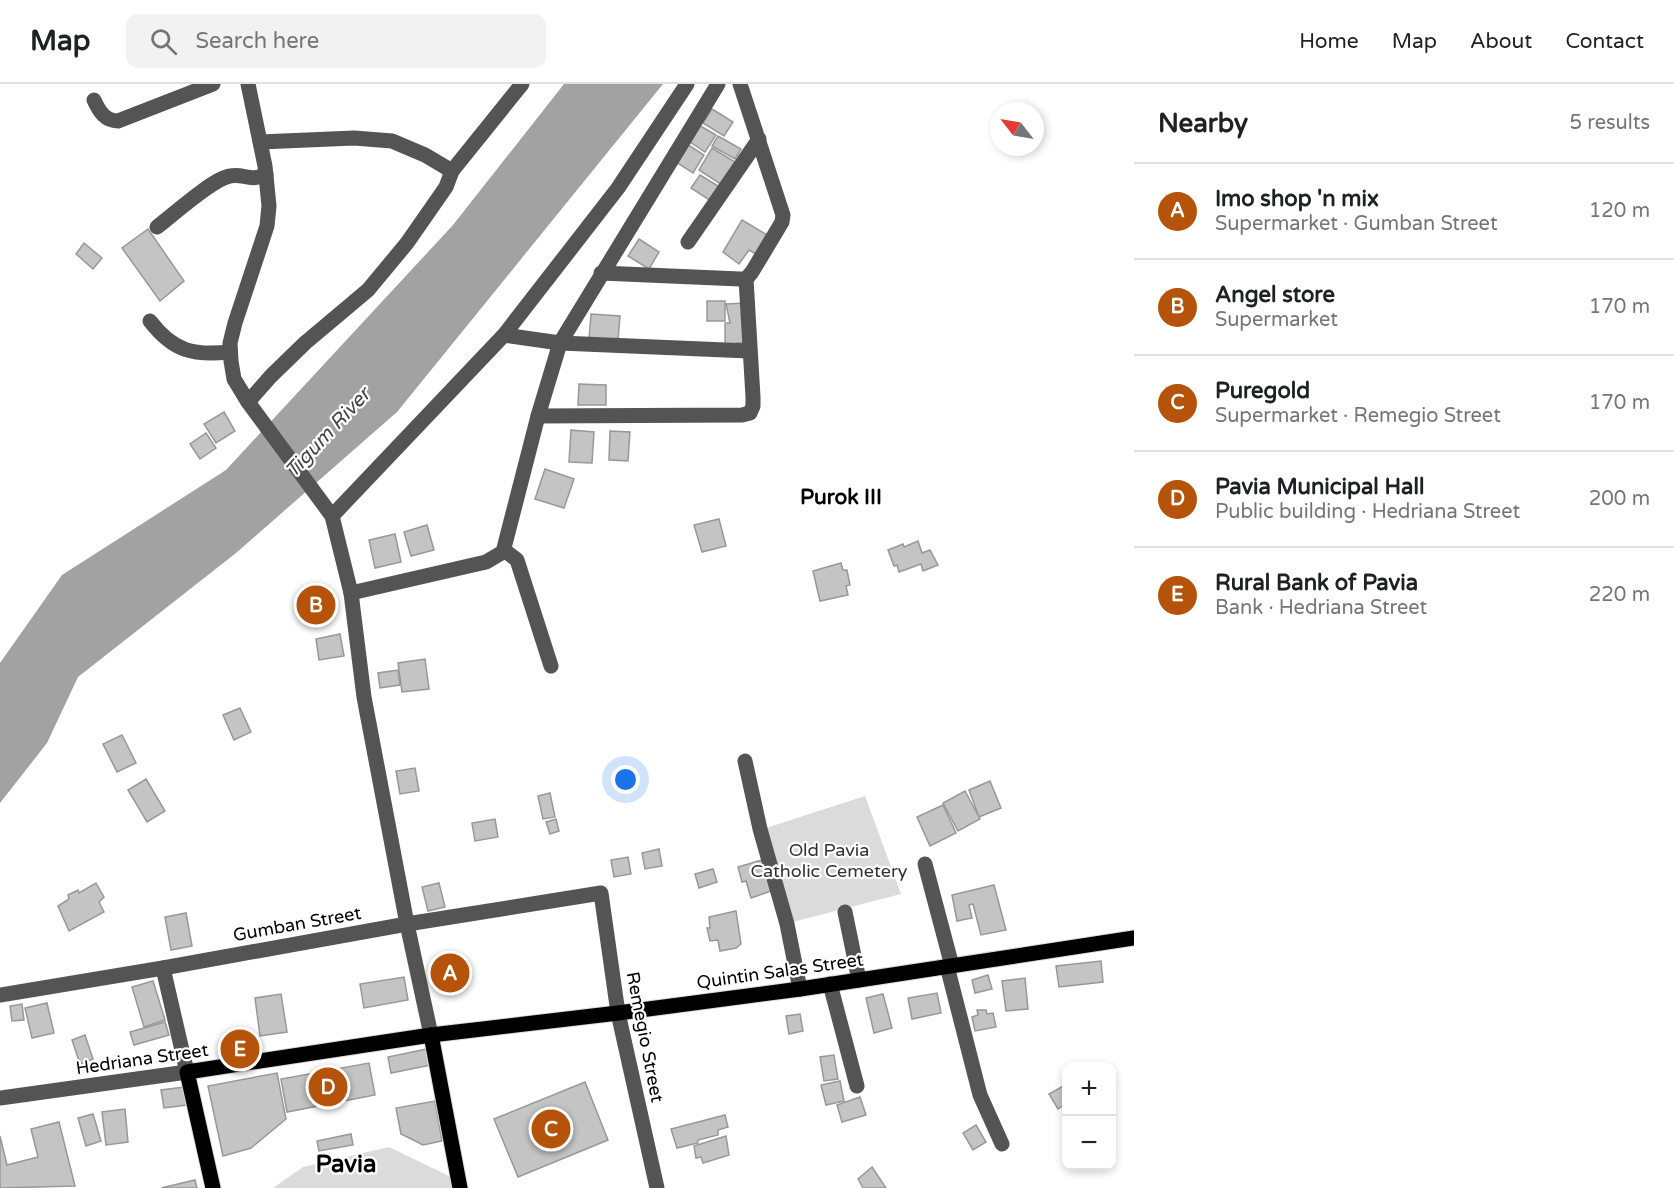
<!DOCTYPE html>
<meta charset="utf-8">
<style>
:root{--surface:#fff;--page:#f2f2f2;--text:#202124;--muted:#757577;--line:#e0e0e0;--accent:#b45309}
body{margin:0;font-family:"Varela Round",sans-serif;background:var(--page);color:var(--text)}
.controls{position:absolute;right:18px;bottom:18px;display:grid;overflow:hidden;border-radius:12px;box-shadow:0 3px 9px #0003}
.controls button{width:54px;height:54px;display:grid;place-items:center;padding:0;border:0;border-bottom:2px solid var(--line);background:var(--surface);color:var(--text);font:30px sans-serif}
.compass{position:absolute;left:990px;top:18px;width:54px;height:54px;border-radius:50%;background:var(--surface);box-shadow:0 3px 9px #0003;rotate:301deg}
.you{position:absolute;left:626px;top:696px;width:21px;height:21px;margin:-15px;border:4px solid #fff;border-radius:50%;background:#1a73e8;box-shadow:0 0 0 9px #1a73e833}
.badge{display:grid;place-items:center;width:39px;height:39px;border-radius:50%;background:var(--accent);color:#fff;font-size:20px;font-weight:700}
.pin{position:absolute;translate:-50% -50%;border:3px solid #fff;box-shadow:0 2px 6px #0006}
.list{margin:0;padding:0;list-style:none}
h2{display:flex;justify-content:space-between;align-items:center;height:78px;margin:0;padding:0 24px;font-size:26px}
h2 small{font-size:20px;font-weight:400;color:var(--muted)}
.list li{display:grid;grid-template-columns:39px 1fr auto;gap:18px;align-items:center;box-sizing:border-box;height:96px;padding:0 24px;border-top:2px solid var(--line)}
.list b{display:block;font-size:22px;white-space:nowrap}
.list p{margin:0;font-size:20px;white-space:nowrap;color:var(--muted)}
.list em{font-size:20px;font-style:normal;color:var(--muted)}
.icon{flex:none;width:33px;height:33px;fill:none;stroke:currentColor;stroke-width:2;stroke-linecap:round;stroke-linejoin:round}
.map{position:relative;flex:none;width:1134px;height:1104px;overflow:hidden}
header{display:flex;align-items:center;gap:36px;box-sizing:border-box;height:84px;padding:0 30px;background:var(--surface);border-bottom:2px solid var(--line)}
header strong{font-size:28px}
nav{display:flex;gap:33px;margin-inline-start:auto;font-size:21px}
.search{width:420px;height:54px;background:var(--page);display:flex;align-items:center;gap:15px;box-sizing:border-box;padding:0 21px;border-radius:12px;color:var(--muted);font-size:22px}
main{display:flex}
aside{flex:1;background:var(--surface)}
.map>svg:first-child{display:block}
.green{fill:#dbdbdb}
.water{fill:#a2a2a2}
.building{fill:#c4c4c4;stroke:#989898;stroke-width:1.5}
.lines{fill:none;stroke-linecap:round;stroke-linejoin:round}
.major-casing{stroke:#dbdbdb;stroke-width:17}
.minor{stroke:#545454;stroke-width:15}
.major{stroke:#000;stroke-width:15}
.labels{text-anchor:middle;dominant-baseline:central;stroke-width:4.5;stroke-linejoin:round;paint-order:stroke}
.park-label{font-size:18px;fill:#323232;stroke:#fff}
.street-label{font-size:18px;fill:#000;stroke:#fff}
.water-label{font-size:20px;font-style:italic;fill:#434343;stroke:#fff}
.quarter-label{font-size:21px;font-weight:bold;fill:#000;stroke:#fff}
.district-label{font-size:24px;font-weight:bold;fill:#000;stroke:#fff}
</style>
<header>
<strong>Map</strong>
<div class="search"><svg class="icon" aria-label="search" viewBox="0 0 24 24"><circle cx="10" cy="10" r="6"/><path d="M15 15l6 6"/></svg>Search here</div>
<nav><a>Home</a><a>Map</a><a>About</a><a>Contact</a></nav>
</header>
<main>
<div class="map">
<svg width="1134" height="1104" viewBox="0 0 1134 1104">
<rect width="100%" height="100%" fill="#fff"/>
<g class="green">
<path d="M 865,712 L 901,810 L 789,839 L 763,745 Z"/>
<path d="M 389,1063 L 453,1094 L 455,1104 L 273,1104 L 303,1083 Z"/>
</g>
<path class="water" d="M 564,0 L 663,0 L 397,328 L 236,469 L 78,593 L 47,659 L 0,719 L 0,579 L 62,491 L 226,386 L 453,141 Z"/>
<g class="building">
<path d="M 712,25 L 733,38 L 724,52 L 703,39 Z"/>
<path d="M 697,40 L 716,51 L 705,68 L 687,56 Z"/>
<path d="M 718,52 L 741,65 L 735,75 L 712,62 Z"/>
<path d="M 687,60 L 704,71 L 693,89 L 676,78 Z"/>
<path d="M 712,64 L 735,78 L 722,101 L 699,86 Z"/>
<path d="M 700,91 L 723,105 L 714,119 L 691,104 Z"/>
<path d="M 742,136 L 769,152 L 756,170 L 749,166 L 739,180 L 723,168 Z"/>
<path d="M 148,145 L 184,197 L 160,217 L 122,164 Z"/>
<path d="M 639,155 L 659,168 L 649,185 L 628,172 Z"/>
<path d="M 84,159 L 102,174 L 93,185 L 76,170 Z"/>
<rect x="707" y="217" width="18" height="20"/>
<path d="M 746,219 L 749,258 L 737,259 L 738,264 L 725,264 L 725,239 L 730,239 L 726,220 Z"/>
<path d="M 591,230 L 620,232 L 618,256 L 589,255 Z"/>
<path d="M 579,300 L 606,301 L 606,321 L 578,321 Z"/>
<path d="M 224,328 L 235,347 L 216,359 L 204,340 Z"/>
<path d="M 571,346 L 594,348 L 592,379 L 569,378 Z"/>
<path d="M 610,347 L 630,348 L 628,377 L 609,376 Z"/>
<path d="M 206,349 L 216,364 L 200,375 L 190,360 Z"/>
<path d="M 545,385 L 574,395 L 564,424 L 535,415 Z"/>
<path d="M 719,435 L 726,462 L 702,468 L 694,441 Z"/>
<path d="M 427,441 L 434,466 L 411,472 L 404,448 Z"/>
<path d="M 395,450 L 401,478 L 375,484 L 369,456 Z"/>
<path d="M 918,457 L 922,469 L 930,466 L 938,481 L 923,487 L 921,480 L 899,488 L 897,481 L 894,482 L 888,466 L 903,460 L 904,463 Z"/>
<path d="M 841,479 L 843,486 L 847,486 L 850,501 L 846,502 L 848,511 L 820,517 L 813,487 Z"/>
<path d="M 340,550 L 344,572 L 319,576 L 316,555 Z"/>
<path d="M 425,575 L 429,605 L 402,608 L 398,579 Z"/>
<path d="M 398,586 L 400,601 L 380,604 L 378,589 Z"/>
<path d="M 240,624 L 251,648 L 234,656 L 223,631 Z"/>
<path d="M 122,651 L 136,679 L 117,688 L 103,660 Z"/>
<path d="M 415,684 L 419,707 L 400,710 L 396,687 Z"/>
<path d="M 146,695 L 165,727 L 147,738 L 128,706 Z"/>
<path d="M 990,697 L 1001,724 L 979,733 L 969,706 Z"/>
<path d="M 965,707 L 980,735 L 958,747 L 943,719 Z"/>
<path d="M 550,709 L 555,733 L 543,735 L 538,712 Z"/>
<path d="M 943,721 L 956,749 L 930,762 L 917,733 Z"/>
<path d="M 495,735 L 498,753 L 475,757 L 472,739 Z"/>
<path d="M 556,735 L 559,747 L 550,750 L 546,738 Z"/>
<path d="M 659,765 L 662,782 L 645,785 L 642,769 Z"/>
<path d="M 628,773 L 631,790 L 614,793 L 611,776 Z"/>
<path d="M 762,776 L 771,807 L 751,814 L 746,797 L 742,798 L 738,783 Z"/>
<path d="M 713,785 L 717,798 L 699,804 L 695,790 Z"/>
<path d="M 96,799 L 104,813 L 99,818 L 104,828 L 69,847 L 58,822 L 69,815 L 68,811 L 78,806 L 79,809 Z"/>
<path d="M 439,799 L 445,823 L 428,827 L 422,803 Z"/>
<path d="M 994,801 L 1006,846 L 981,851 L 973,820 L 969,821 L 972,834 L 957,837 L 952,811 Z"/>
<path d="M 736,827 L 741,860 L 736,864 L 720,867 L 718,856 L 710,857 L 707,844 L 710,844 L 709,833 Z"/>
<path d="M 186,829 L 192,862 L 171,866 L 165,833 Z"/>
<path d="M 1101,877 L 1103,898 L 1059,903 L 1056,882 Z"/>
<path d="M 988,891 L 992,905 L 975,909 L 972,896 Z"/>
<path d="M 404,893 L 408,916 L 364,924 L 360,900 Z"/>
<path d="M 1025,894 L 1028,925 L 1006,927 L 1002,897 Z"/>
<path d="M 153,897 L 165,936 L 144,943 L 132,903 Z"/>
<path d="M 937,909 L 941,929 L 912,935 L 908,914 Z"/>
<path d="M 281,910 L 287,948 L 260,952 L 255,914 Z"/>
<path d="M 883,910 L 892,944 L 874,949 L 866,914 Z"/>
<path d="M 47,919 L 54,949 L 32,954 L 25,924 Z"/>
<path d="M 22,920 L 24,936 L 12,937 L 10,922 Z"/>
<path d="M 977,926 L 986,926 L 987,930 L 993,929 L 996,943 L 975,947 L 972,933 L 978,931 Z"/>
<path d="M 800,930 L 803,947 L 789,950 L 786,932 Z"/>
<path d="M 165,938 L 169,951 L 134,961 L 130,948 Z"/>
<path d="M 85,951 L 93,975 L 80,980 L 72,956 Z"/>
<path d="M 427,965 L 431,981 L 391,989 L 388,973 Z"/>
<path d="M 834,971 L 838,995 L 824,997 L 820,973 Z"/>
<path d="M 369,979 L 375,1011 L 287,1028 L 281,995 Z"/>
<path d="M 277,989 L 286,1035 L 251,1064 L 223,1072 L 208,1002 Z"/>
<path d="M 840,997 L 844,1017 L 826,1021 L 821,1001 Z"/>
<path d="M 585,998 L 608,1056 L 518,1093 L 494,1035 Z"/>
<path d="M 1065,1001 L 1066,1020 L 1058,1025 L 1049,1010 Z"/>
<path d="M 184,1003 L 187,1021 L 164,1024 L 161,1006 Z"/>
<path d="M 860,1013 L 866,1031 L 842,1038 L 837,1021 Z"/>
<path d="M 435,1017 L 442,1057 L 423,1061 L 401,1050 L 396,1024 Z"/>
<path d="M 125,1025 L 128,1058 L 106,1061 L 102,1028 Z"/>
<path d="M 93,1030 L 101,1057 L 86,1062 L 78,1034 Z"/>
<path d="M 725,1031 L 728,1043 L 718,1046 L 718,1051 L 698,1056 L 698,1059 L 677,1064 L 671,1045 Z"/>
<path d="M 59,1038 L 75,1102 L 0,1104 L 0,1052 L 7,1081 L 38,1073 L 31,1045 Z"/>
<path d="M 976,1041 L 986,1058 L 973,1066 L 963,1049 Z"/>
<path d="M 351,1050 L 353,1061 L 319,1067 L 317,1057 Z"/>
<path d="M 726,1052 L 729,1071 L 703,1079 L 701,1073 L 696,1074 L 694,1062 Z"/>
<path d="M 872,1083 L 886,1104 L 863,1104 L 858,1095 Z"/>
<path d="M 195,1096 L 197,1104 L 161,1104 Z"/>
</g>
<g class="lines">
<g class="major-casing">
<g id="major">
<path d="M 431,951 L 460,1104"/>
<path d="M 213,1104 L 187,988 L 431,951 L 618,929 L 800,905 L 1134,854"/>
</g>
</g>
<g class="minor">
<path d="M 248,0 L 265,82 L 269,122 L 267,142 L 235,239 L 230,259 L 231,277 L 234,295 L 248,318 L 332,432 L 351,509 L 364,613 L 407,840 L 431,951"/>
<path d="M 94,16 C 99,27 105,37 118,37 L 213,0"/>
<path d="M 260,58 L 354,54 L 392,57 L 425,71 L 452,87"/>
<path d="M 157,143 C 173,131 212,95 230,92 C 244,89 248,98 266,91"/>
<path d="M 688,158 L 759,55"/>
<path d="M 601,189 L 740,195 L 746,195 L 752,188 L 782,138 L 783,131 L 740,0"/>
<path d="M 150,237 C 173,267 193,272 230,268"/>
<path d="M 504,251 L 560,259 L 749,267"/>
<path d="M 248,318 L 271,292 L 305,259 L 368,206 L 407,159 L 446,103 L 452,87 L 522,0"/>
<path d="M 538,332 L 742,331 L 750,329 L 753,322 L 753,313 L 746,195"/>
<path d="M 332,432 L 504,251 L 618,104 L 687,0"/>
<path d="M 504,466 L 517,476 L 551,582"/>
<path d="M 351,509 L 486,478 L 503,468 L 538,332 L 560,259 L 718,0"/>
<path d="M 745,677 L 760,745 L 787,840 L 800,905"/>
<path d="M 925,780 L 952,882"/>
<path d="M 845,828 L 859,896"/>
<path d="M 947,882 L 980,1011 L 1002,1060"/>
<path d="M 830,900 L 857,1002"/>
<path d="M 0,911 L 163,884 L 407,840 L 601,809 L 618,929 L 657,1104"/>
<path d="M 0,1014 L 187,988 L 163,884"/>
</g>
<use href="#major" class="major"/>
</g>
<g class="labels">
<g class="park-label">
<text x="829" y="766">Old Pavia<tspan x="829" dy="21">Catholic Cemetery</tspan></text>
</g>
<g class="street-label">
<text transform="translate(297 840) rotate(-10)">Gumban Street</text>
<text transform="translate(780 887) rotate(-8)">Quintin Salas Street</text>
<text transform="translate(645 953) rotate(79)">Remegio Street</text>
<text transform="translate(142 975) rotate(-8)">Hedriana Street</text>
</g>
<g class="water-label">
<text transform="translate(328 349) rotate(-47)">Tigum River</text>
</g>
<g class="quarter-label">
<text x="841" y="413">Purok III</text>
</g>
<g class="district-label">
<text x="346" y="1080">Pavia</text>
</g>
</g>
</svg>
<div class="controls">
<button>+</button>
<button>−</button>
</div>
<svg class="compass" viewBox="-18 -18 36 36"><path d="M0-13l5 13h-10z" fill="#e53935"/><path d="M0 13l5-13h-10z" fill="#757577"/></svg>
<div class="you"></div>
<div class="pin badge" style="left:450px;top:889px">A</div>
<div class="pin badge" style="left:316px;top:521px">B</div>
<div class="pin badge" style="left:551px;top:1045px">C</div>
<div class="pin badge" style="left:328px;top:1003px">D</div>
<div class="pin badge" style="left:240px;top:965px">E</div>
</div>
<aside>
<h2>Nearby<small>5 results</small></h2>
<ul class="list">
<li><span class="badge">A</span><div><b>Imo shop 'n mix</b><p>Supermarket · Gumban Street</p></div><em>120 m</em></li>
<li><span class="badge">B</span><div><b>Angel store</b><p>Supermarket</p></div><em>170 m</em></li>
<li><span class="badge">C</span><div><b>Puregold</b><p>Supermarket · Remegio Street</p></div><em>170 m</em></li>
<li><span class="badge">D</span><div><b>Pavia Municipal Hall</b><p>Public building · Hedriana Street</p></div><em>200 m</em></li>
<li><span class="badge">E</span><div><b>Rural Bank of Pavia</b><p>Bank · Hedriana Street</p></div><em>220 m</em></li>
</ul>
</aside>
</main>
